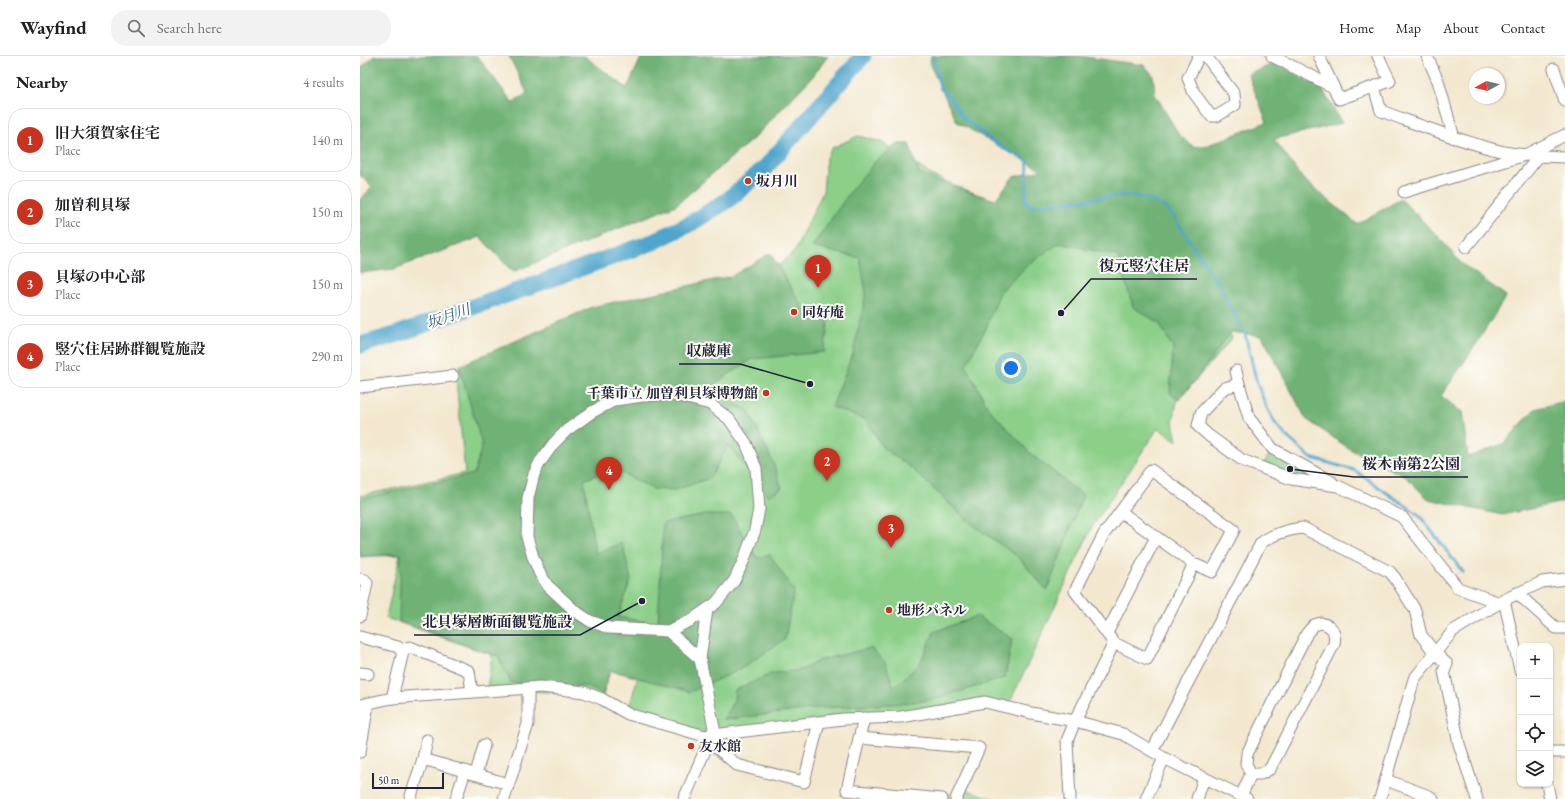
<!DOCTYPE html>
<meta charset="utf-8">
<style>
:root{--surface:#fff;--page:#f2f2f2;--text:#202124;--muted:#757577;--line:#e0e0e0;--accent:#c8321e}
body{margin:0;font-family:"EB Garamond","Noto Serif JP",serif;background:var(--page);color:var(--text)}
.controls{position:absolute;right:12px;bottom:12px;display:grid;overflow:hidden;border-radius:8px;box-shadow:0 1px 3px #0004}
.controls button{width:36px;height:36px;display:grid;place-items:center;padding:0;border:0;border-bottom:1px solid var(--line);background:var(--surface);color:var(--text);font:20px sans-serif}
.compass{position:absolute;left:1109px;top:12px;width:36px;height:36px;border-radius:50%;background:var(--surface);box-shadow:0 1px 3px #0004;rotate:262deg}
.scale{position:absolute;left:12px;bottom:10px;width:72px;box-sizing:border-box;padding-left:4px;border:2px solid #22223b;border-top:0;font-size:11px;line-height:14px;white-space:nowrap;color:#22223b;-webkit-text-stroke:3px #fdfcf7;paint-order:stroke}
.you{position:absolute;left:651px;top:312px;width:14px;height:14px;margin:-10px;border:3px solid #fff;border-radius:50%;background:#1a73e8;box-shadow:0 0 0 6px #1a73e833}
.badge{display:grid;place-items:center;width:26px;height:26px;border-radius:50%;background:var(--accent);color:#fff;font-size:13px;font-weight:700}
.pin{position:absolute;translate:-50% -33px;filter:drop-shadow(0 1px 2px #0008)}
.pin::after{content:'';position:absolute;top:21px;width:14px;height:12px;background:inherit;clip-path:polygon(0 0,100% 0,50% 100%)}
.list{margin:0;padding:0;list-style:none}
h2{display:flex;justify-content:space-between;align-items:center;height:52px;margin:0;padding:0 16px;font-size:17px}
h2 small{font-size:13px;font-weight:400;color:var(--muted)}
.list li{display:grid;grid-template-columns:26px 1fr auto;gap:12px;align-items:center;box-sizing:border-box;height:64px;margin:0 8px 8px;padding:0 8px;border:1px solid var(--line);border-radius:16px}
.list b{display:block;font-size:15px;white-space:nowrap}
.list p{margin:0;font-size:13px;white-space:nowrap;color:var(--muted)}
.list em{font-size:13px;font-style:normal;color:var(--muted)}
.icon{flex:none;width:22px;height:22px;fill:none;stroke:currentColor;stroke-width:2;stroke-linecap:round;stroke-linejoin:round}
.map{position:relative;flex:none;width:1205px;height:743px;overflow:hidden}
header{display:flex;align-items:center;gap:24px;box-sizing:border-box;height:56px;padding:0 20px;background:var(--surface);border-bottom:1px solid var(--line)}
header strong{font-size:19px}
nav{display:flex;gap:22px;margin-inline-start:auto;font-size:14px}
.search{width:280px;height:36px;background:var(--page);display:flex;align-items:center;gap:10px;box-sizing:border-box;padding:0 14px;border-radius:16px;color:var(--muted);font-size:15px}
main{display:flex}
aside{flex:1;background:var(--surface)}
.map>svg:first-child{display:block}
.green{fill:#8bcf88;stroke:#567862}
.forest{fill:#70b274;stroke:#496a58}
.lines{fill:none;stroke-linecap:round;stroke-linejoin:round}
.stream{stroke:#50a5cc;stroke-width:3}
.river{stroke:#50a5cc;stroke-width:17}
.minor-casing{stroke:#8a8585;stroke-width:13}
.minor{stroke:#fff;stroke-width:11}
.poi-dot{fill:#c8321e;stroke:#fdfcf7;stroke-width:1.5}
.labels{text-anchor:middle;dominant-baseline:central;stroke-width:4;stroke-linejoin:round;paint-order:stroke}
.poi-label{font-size:14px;font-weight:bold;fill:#22223b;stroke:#fdfcf7;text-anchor:start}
.water-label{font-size:15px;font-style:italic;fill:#375d7c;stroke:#fdfcf7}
.leader{fill:none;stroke:#22223b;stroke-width:1.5}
.callout-dot{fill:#22223b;stroke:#fdfcf7;stroke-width:1.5}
.callout-label{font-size:15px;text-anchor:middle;font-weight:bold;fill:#22223b;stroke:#fdfcf7;stroke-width:4;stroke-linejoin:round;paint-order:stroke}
</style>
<header>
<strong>Wayfind</strong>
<div class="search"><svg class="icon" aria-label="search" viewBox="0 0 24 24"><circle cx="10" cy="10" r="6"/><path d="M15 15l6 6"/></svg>Search here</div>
<nav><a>Home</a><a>Map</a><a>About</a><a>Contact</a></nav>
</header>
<main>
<aside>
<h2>Nearby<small>4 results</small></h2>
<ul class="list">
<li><span class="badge">1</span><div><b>旧大須賀家住宅</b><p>Place</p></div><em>140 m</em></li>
<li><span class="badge">2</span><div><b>加曽利貝塚</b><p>Place</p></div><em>150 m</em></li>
<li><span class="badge">3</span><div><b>貝塚の中心部</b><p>Place</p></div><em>150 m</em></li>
<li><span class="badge">4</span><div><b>竪穴住居跡群観覧施設</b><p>Place</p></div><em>290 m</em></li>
</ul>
</aside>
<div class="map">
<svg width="1205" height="743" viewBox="0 0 1205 743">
<rect width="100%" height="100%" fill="#fdfcf7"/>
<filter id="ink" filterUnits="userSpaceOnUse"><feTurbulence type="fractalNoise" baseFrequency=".025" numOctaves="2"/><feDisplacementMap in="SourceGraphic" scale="8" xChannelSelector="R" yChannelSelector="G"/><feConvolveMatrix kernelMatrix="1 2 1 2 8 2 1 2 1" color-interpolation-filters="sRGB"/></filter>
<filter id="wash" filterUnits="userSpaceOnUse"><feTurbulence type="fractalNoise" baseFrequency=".012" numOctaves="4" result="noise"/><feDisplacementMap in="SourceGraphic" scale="16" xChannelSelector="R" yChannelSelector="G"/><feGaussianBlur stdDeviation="0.9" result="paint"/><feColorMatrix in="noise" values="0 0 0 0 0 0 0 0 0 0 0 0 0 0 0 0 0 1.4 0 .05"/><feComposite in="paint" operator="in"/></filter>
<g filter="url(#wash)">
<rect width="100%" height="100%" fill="#f3e8cf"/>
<g class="green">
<path d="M 498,80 L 521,86 L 575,121 L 639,147 L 836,206 L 872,282 L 817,346 L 813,366 L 817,385 L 798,372 L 732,471 L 650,646 L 585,652 L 347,677 L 268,655 L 278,620 L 250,615 L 243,640 L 127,632 L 132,599 L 26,562 L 40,499 L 0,501 L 0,440 L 105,417 L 95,314 L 163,298 L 360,239 L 420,208 L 435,195 L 463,136 L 466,102 L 472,92 Z"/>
<path d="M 910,397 L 954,418 L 953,423 L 929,418 L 904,407 Z"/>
<path d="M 605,733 L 634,743 L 612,743 L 605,741 L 604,737 Z"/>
</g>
<g class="forest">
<path d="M 14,0 L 117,0 L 153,47 L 167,37 L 149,0 L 224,0 L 267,32 L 282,0 L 468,0 L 453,20 L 395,81 L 316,149 L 153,216 L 120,181 L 34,213 L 0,217 L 0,144 L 12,131 L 0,119 L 0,13 Z"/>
<path d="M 571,0 L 718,0 L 784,9 L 793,19 L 795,38 L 819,79 L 834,91 L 848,89 L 907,66 L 888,18 L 916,7 L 962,33 L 982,67 L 914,83 L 943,123 L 997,168 L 1041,143 L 1076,178 L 1101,207 L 1146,240 L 1117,287 L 1081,340 L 1102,356 L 1108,401 L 1143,388 L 1175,353 L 1205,345 L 1205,432 L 1203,446 L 1142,459 L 1068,443 L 1046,421 L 990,393 L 946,363 L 902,280 L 871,276 L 832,328 L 818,344 L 810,337 L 813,292 L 799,267 L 773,251 L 758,200 L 699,187 L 668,209 L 640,236 L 626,272 L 606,310 L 629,353 L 673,400 L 723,439 L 687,535 L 658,501 L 609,466 L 550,411 L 523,392 L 506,364 L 472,351 L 493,297 L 506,237 L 500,202 L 452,191 L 492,133 L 515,106 L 537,88 L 549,88 L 559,117 L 577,125 L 635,144 L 653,121 L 682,114 L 597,66 L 570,9 Z"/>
<path d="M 410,197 L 449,261 L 471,251 L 464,296 L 392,303 L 347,333 L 389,355 L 414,409 L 422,432 L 408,440 L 368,389 L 350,422 L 315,434 L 293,433 L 252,412 L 224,424 L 235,497 L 262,487 L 271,523 L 258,561 L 298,568 L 303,467 L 345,459 L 371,459 L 397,502 L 410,499 L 434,535 L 425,583 L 381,613 L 330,636 L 250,614 L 243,638 L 227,631 L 151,627 L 138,600 L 39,565 L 41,498 L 0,500 L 0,443 L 114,418 L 122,389 L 99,310 L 232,251 L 372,220 Z"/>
<path d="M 617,560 L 652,583 L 645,622 L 571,644 L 535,648 L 462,652 L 363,664 L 374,644 L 375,634 L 413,617 L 441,614 L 460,604 L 511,592 L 525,606 L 534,631 L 559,609 L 574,576 Z"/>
</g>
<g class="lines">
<path class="stream" d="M 574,0 L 580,32 L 590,42 L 605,64 L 644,93 L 668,105 L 666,147 L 673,150 L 755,140 L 775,140 L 790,144 L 804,151 L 816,164 L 858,227 L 885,278 L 897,327 L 906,350 L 915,367 L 925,379 L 951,402 L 994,414 L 1059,459 L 1103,516"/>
<path class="river" d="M 0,289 L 32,280 L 293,186 L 331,167 L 368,144 L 405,112 L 503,0"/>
</g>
</g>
<g filter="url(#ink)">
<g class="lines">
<g class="minor-casing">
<g id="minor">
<path d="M 839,0 L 828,22 L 834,37 L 851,60 L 857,60 L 875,49 L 874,38 L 846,0"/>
<path d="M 912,0 L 973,31"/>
<path d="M 959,0 L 979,43 L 1030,25 L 1018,0"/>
<path d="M 1067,0 L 1078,25 L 1094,82"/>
<path d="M 1194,13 L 1205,45"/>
<path d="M 1014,31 L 1021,55 C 1060,69 1099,85 1140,95 C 1161,100 1184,100 1205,101"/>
<path d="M 1044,136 L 1165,99 L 1205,79"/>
<path d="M 1106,191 L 1179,100"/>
<path d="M 876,315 L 879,328 L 864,332 L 841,357 L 838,370 L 848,379 L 882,404 L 931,423 L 978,430 L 1042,461 L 1098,532 L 1140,547"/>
<path d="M 879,328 L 889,362 L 913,393 L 972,426"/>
<path d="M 0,331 L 93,320"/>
<path d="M 312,338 L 350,348 L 369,363 L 386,387 L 396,412 L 399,453 L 395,474 L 383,506 L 374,525 L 356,547 L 330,565 L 308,575 L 249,572 L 230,565 L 215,555 L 187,529 L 179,516 L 173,501 L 167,481 L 168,442 L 174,418 L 180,406 L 194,387 L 207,374 L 232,356 L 255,344 L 283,340 Z"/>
<path d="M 761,456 L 834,508 L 852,516 L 874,474 L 791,414 L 744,478 L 715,535 L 754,587 L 787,603 L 834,508"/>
<path d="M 0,523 L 5,524 L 7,527 L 0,560"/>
<path d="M 1157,537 L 1196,572 L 1205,572"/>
<path d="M 1144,544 L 1160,614"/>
<path d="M 961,567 C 973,570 976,576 974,588 L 910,713 L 901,718 L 891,718 L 886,708 L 887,698 L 947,577 L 954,569 Z"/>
<path d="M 308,575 L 340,603 L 354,672 L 349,685 L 324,743"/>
<path d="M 747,577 L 796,481"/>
<path d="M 0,581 L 38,591 L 43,596 L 32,642"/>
<path d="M 41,594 L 50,591 L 109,615 L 112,636"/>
<path d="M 340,603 L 347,554"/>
<path d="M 0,617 L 8,618"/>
<path d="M 0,649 L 32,642 L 156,633 L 180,631 L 200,633 L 224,636 L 242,643 L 268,658 L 345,680 L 483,663 L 541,661 L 625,646 L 671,657 L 715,665 L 763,678 L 804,702 L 887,743"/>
<path d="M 504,662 L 487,734 L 582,743"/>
<path d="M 499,682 L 619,692 L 596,743"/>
<path d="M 349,685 L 377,709 L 444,726 L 459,666"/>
<path d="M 792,695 L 901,487 C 911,479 929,473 943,472 L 1030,516 L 1035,522 L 1055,554 L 1061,579 L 1075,597 L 1087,608 L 1084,615 L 1099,688 L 1117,743"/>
<path d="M 0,696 L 8,648"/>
<path d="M 1190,696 L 1205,696"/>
<path d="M 63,703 L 67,684"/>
<path d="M 116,718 L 124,689"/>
<path d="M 1026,724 L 1069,740 L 1073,743"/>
<path d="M 1187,728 L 1190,743"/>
<path d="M 881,740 L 891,718"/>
<path d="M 50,743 L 63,703 L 148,728"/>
<path d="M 96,743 L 105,715"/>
<path d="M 144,743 L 168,668 L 168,632"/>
<path d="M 710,743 L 707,685 L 715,665 L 754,587"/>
<path d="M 786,743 L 804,702"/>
<path d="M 837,743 L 844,722"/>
<path d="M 1020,743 L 1054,623 L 1075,597 L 1093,575 L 1144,544 L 1182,526 L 1205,523"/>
</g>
</g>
<use href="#minor" class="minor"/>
</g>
</g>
<g class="poi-dot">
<circle cx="388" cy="125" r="4"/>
<circle cx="434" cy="256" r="4"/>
<circle cx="406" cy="337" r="4"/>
<circle cx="529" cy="554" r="4"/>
<circle cx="331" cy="690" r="4"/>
</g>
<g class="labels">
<g class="poi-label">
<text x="396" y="125">坂月川</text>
<text x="442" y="256">同好庵</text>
<text x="398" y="337" text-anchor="end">千葉市立 加曽利貝塚博物館</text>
<text x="537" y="554">地形パネル</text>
<text x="339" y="690">友水館</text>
</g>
<g class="water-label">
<text transform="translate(88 260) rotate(-20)">坂月川</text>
</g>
</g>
<path class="leader" d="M701 257L731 223H837M450 328L380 308H319M930 413L994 421H1108M282 545L220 579H54"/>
<g class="callout-dot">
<circle cx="701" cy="257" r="4"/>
<circle cx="450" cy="328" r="4"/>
<circle cx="930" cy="413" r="4"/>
<circle cx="282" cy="545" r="4"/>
</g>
<g class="callout-label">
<text x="784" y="215">復元竪穴住居</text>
<text x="349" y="300">収蔵庫</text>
<text x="1051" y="413">桜木南第2公園</text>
<text x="137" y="571">北貝塚層断面観覧施設</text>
</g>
</svg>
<div class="controls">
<button>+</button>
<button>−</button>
<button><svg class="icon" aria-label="locate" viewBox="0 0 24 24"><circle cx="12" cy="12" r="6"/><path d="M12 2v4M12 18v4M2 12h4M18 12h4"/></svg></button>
<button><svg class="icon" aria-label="layers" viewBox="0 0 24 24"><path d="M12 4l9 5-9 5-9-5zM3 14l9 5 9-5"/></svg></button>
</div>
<svg class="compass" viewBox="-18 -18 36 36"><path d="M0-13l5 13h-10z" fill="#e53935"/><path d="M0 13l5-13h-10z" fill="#757577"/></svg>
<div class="scale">50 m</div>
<div class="you"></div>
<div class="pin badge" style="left:458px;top:232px">1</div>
<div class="pin badge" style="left:467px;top:425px">2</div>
<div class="pin badge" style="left:531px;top:492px">3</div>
<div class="pin badge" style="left:249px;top:434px">4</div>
</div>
</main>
